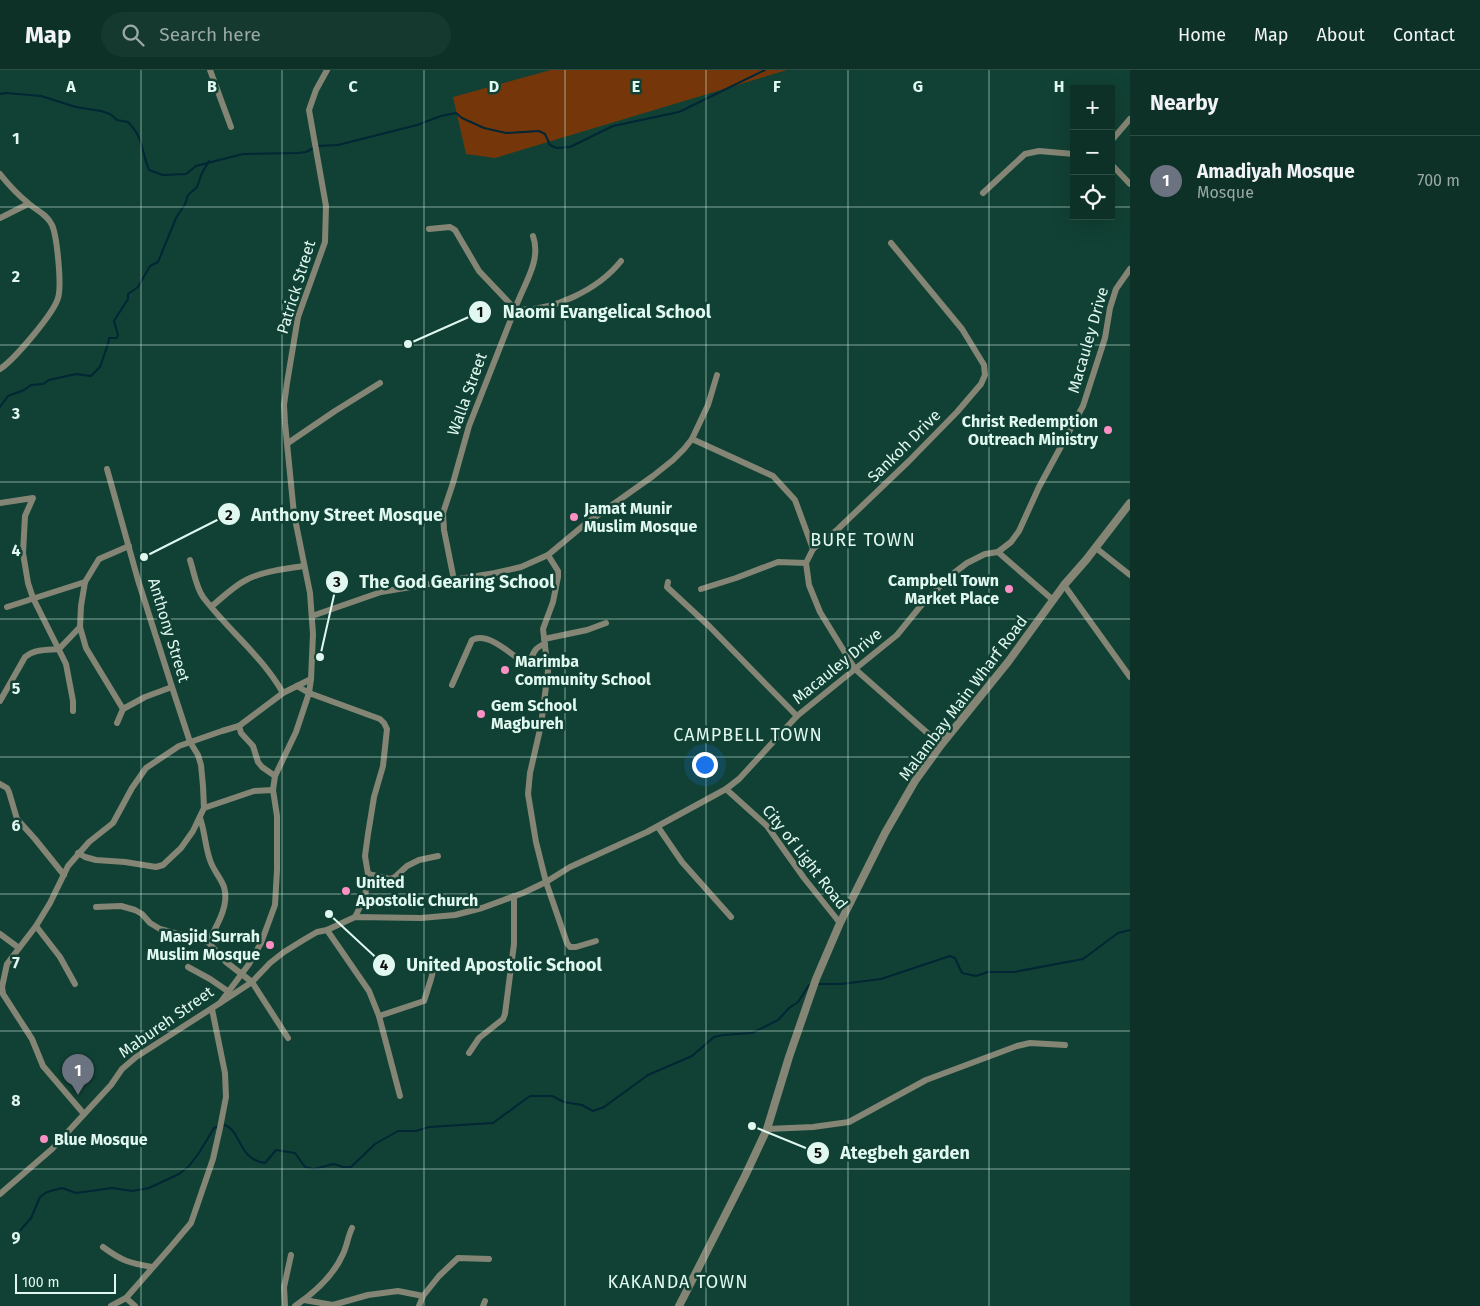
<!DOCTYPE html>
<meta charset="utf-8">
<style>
:root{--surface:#0d3127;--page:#16392f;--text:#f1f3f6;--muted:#9aa9a7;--line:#2d4c44;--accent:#1a73e8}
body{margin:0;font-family:"Fira Sans",sans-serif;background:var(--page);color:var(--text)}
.controls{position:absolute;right:15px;top:15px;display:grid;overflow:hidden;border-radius:0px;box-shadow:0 5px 20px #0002}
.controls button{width:45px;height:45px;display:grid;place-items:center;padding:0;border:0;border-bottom:1px solid var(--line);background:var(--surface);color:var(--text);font:25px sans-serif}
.scale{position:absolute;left:15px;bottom:12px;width:101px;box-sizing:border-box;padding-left:5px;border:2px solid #e0f8ef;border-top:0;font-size:14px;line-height:18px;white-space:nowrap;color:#e0f8ef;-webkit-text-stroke:4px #114134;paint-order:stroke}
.you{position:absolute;left:704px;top:694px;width:18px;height:18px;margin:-12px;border:4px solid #fff;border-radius:50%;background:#1a73e8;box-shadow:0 0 0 8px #1a73e833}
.badge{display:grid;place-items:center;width:32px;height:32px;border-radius:50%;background:var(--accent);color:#fff;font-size:16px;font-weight:700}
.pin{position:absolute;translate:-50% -41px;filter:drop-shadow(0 1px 2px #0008)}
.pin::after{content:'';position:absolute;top:26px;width:18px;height:15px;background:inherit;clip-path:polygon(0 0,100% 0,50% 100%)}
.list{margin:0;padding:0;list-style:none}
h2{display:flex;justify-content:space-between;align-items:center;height:65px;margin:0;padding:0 20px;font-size:21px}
h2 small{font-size:16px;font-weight:400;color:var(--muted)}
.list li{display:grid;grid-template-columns:32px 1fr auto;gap:15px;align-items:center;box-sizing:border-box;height:90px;padding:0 20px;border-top:1px solid var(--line)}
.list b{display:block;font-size:19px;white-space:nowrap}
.list p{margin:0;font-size:16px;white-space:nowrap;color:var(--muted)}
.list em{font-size:16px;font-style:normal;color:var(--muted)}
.icon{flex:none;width:28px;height:28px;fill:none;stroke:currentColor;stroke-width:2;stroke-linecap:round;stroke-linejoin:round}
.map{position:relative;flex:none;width:1130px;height:1236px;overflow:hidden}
header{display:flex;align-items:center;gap:30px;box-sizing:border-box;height:70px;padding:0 25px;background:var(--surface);border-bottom:1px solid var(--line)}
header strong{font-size:24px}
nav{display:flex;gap:28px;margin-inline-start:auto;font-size:18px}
.search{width:350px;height:45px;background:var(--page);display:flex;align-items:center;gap:12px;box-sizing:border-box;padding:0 18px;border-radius:28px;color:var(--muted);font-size:19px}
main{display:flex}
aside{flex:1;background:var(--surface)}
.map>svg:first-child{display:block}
.green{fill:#753709}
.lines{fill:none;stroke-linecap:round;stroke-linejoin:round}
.stream{stroke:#012635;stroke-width:2}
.minor{stroke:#848574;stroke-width:6}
.tertiary{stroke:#848574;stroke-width:8}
.grid{fill:none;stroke:#e0f8ef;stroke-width:1;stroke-opacity:0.55}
.poi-dot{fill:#fc8fc3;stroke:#114134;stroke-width:2}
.labels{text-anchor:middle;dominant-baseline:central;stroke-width:5;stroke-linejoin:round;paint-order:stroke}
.street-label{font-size:16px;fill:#e0f8ef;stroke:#114134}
.poi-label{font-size:16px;font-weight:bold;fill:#e0f8ef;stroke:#114134;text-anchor:start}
.neighbourhood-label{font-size:18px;letter-spacing:1px;fill:#e0f8ef;stroke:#114134}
.grid-label{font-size:16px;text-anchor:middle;font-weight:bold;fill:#e0f8ef;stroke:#114134;stroke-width:5;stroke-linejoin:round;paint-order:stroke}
.leader{fill:none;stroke:#e0f8ef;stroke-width:2}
.callout-dot{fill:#e0f8ef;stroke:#114134;stroke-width:2}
.mark-label{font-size:15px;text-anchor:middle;font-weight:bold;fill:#111}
.callout-label{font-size:18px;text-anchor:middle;font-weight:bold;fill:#e0f8ef;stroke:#114134;stroke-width:5;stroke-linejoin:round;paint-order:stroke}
</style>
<header>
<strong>Map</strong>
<div class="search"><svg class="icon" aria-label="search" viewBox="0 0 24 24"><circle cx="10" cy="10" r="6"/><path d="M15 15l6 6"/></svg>Search here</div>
<nav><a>Home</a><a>Map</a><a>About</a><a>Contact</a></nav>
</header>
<main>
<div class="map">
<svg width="1130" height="1236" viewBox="0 0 1130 1236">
<rect width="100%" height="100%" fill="#114134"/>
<path class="green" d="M 551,0 L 787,0 L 495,88 L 466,84 L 453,27 Z"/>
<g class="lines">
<g class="stream">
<path d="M 0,24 L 6,23 L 41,26 L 76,37 L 101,41 L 110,44 L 117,50 L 128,52 C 144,68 141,81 149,100 L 163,105 L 186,104 L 196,96 L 243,84 L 298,83 L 306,82 L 317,76 L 338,75 L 417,55 L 441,46 L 456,43 L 462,48 L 484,58 L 506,63 L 539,61 L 545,64 L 550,75 L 557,78 L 570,77 L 613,56 L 679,42 L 765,0"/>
<path d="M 0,337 L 8,326 L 24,320 L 31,315 L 43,314 L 49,310 L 76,304 L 91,306 L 100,297 L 108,274 L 109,268 L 117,268 L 118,265 L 114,251 L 128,229 L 128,224 L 138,217 L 150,196 L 158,192 L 176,148 L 185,134 L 188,125 L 197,117 L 202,103 L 209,91"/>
<path d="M 817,914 L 841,914 L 881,909 L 950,886 L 955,888 L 962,903 L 976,906 L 988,902 L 1014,902 L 1083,889 L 1118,863 L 1130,860"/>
<path d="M 224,1055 C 241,1059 238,1090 265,1093 L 276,1080 L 295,1083 L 305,1097 L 314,1099 L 334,1094 L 343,1097 L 351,1097 L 375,1074 L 398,1061 L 416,1061 L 429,1057 L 493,1053 L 530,1026 L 552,1026 L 564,1032 L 582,1035 L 593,1041 L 604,1037 L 648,1005 L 692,986 L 714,967 L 723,965 L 752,963 L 778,950 L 789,938 L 798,932 L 809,915 L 813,915"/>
<path d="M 18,1163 L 31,1148 L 40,1127 L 47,1122 L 62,1118 L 76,1123 L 112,1118 L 132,1121 L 149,1118 L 179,1104 L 189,1096 L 199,1083 L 214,1058 L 219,1056"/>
</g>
<g class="minor">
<path d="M 210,0 L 231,57"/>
<path d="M 1111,71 L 1130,49"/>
<path d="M 1111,94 L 1130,114"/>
<path d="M 0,104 C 8,114 17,124 27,132 C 35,140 46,143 52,155 C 57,166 62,216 58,228 C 54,243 14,290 0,299"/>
<path d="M 983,123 L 1025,84 L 1039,81 L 1074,84"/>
<path d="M 0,148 L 28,134"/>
<path d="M 429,159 L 450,157 L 455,160 L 479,201 L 515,239 C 523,215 542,191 533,166"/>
<path d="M 891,173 L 962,259 L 984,295 L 985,305 L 981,314 L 957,342 L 909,391 L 838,459 L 813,479 L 806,493 L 809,515 L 820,542 L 855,599 L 941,675"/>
<path d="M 692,369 L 773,406 L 795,430 L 813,479"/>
<path d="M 288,373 L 335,341 L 380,313"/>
<path d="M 0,433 L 33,428 L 25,446 L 23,483 L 28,513 L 33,528 L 66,594 L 73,631 L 73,641"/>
<path d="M 1096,478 L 1130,505"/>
<path d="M 998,482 L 1053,530"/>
<path d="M 548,485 L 558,501 L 558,507 L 553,532 L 543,559 L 548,601 L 541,655 L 530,703 L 528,724 L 536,772 L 546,812 L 567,873 L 570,877 L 576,877 L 596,871"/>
<path d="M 190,490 C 194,502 196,517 203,527 C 228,560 262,586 283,623"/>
<path d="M 454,510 L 444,460 L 443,443 L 453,413 L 469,356 L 515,239 C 551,243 599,219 621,191"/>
<path d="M 668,512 L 667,517 L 710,557 L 797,646"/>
<path d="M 1064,515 L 1130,607"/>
<path d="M 701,519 L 736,508 L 778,492 L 806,493"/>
<path d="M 212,536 C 223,527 234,516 246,510 C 263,501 285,499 303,496"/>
<path d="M 7,537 L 85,512 L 99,489 L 129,476"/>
<path d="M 312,546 L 381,522 L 495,503 L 521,497 L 548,485 L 584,455 L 653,406 L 673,390 L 684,379 L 692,369 L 708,335 L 717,305"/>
<path d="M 80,557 L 86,578 L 123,639 L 117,653"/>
<path d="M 544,569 L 587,560 L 606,553"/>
<path d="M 452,615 L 472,570 C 488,561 512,585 525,594 L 530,592 C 533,583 535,577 545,574"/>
<path d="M 297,616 L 309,623 L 311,609 L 313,564 L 310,523 L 294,444 L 285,353 L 284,335 L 287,313 L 298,247 L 325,172 L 326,136 L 309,40 L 316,20 L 327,0"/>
<path d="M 0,631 L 25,587 C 35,579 46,580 59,579 L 80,557 L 81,536 L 85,512"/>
<path d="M 123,639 L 145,627 L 172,617"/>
<path d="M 239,656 L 241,663 L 253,676 L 258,692 L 262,697 L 275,706"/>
<path d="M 0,714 L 7,718 L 9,722 L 17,749 L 35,769 L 64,805"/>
<path d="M 726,719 L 767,756 L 804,808 L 840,853"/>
<path d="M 204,738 L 254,721 L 273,720"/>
<path d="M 200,748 C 205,762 205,776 210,790 C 213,800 221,808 224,817 C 230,835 216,857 208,872"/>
<path d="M 658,757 L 682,792 L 731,847"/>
<path d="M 78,783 L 85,787 L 96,790 L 125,792 L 156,797 L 163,795 L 181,778 L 193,761 L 204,738 L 203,716 L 201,695 L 198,685 L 190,672 L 172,617 L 138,510 L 107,399"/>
<path d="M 368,804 L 390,809 L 395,807 L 407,796 L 419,790 L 438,786"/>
<path d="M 96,837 L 121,836 L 135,840 L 142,844 L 150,853 L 160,859 L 208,872 L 226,892 L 252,912 L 288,968"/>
<path d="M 36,856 L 60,887 L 75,914"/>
<path d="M 327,860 L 369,921 L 379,946 L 400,1026"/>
<path d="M 0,864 L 19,878"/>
<path d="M 188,897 L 210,909 L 229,922"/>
<path d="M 220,933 L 252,912 L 270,893 L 284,882 L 305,869 L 317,862 L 327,860 L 355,847 L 421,848 L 455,845 L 482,838 L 523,823 L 546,812 L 570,797 L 647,762 L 726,719 L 739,709 L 797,646 L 897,565 L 919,538 L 950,506 L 967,493 L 985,484 L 998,482 L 1011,472 L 1019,461 L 1039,417 L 1083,336 L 1105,268 L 1110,238 L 1116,219 L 1130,199"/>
<path d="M 379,946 L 424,931 L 431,909 L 435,893"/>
<path d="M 469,983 L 479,968 L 503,949 L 505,944 L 514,874 L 514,826"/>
<path d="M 84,1044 L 43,996 L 32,969 L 3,924 L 2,917 L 7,894 L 36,856 L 50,833 L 68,796 L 89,772 L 113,753 L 132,718 L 146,698 L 179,676 L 222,661 L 239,656 L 283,623 L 311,609"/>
<path d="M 767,1059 L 813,1057 L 849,1052 L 926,1010 L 1017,976 L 1030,973 L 1065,975"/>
<path d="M 0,1124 L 52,1079 L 111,1015 L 122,999 L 136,987 L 220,933 L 249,894 L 261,873 L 275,835 L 277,800 L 277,746 L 273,720 L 275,706 L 296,662 L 309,623 L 380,649 L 384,653 L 387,659 L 383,696 L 374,727 L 368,764 L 365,786 L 368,804 L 365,827 L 355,847"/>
<path d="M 103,1177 C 122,1191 129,1193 152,1197"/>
<path d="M 126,1228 L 135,1236"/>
<path d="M 304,1230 L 333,1235 L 368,1225 L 398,1221 L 423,1226 L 439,1206 L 458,1188 L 489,1189"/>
<path d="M 111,1236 L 126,1228 L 169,1179 L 191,1153 L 199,1130 L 213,1089 L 220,1058 L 226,1027 L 225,1003 L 212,939"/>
<path d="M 285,1236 L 284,1217 L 291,1185"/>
<path d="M 295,1236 C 314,1223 334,1205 343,1184 C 347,1176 348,1166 352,1158"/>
<path d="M 419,1236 L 423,1226"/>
<path d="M 483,1236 L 485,1231"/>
</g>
<path class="tertiary" d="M 679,1236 L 745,1106 L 767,1059 L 789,987 L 816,909 L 840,853 L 885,763 L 915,711 L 941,675 L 1008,592 L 1064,515 L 1086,490 L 1130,433"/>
</g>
<path class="grid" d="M 141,0 L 141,1236M 282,0 L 282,1236M 424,0 L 424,1236M 565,0 L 565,1236M 706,0 L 706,1236M 848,0 L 848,1236M 989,0 L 989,1236M 0,137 L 1074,137M 1111,137 L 1130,137M 0,275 L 1130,275M 0,412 L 1130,412M 0,549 L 1130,549M 0,687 L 1130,687M 0,824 L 1130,824M 0,961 L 1130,961M 0,1099 L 1130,1099"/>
<g class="poi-dot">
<circle cx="1108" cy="360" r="5"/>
<circle cx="574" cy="447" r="5"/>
<circle cx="1009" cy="519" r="5"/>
<circle cx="505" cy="600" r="5"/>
<circle cx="481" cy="644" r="5"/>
<circle cx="346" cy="821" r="5"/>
<circle cx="270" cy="875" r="5"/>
<circle cx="44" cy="1069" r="5"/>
</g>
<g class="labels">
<g class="street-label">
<text transform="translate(296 217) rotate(-73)">Patrick Street</text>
<text transform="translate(1088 270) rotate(-74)">Macauley Drive</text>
<text transform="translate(467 324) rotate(-70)">Walla Street</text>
<text transform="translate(904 376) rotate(-45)">Sankoh Drive</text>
<text transform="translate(169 560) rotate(73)">Anthony Street</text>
<text transform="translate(837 596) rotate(-39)">Macauley Drive</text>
<text transform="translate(963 628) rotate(-53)">Malambay Main Wharf Road</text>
<text transform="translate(805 787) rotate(52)">City of Light Road</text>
<text transform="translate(166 952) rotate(-35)">Mabureh Street</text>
</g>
<g class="poi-label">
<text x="1098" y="351" text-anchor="end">Christ Redemption<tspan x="1098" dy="18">Outreach Ministry</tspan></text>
<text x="584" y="438">Jamat Munir<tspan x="584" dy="18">Muslim Mosque</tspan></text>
<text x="999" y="510" text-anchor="end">Campbell Town<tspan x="999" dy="18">Market Place</tspan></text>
<text x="515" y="591">Marimba<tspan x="515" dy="18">Community School</tspan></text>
<text x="491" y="635">Gem School<tspan x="491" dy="18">Magbureh</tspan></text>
<text x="356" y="812">United<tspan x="356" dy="18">Apostolic Church</tspan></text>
<text x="260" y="866" text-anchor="end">Masjid Surrah<tspan x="260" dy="18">Muslim Mosque</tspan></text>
<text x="54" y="1069">Blue Mosque</text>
</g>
<g class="neighbourhood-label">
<text x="863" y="470">BURE TOWN</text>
<text x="748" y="665">CAMPBELL TOWN</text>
<text x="678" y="1212">KAKANDA TOWN</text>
</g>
</g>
<g class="grid-label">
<text x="71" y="22">A</text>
<text x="212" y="22">B</text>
<text x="353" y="22">C</text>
<text x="494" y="22">D</text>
<text x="636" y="22">E</text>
<text x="777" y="22">F</text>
<text x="918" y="22">G</text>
<text x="1059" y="22">H</text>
<text x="16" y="74">1</text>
<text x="16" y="212">2</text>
<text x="16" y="349">3</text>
<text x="16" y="486">4</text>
<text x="16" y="624">5</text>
<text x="16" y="761">6</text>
<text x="16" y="898">7</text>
<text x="16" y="1036">8</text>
<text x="16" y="1173">9</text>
</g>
<path class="leader" d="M408 274L480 242M144 487L229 444M320 587L337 512M329 844L384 895M752 1056L818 1083"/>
<g class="callout-dot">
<circle cx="408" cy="274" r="5"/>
<circle cx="144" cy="487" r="5"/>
<circle cx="320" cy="587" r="5"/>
<circle cx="329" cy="844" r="5"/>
<circle cx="752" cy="1056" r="5"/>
<circle cx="480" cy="242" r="12"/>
<circle cx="229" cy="444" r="12"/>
<circle cx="337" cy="512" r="12"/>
<circle cx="384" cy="895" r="12"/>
<circle cx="818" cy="1083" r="12"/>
</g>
<g class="mark-label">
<text x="480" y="247">1</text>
<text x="229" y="450">2</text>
<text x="337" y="517">3</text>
<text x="384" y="900">4</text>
<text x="818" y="1088">5</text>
</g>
<g class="callout-label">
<text x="607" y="248">Naomi Evangelical School</text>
<text x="347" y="451">Anthony Street Mosque</text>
<text x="457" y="518">The God Gearing School</text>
<text x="504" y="901">United Apostolic School</text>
<text x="905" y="1089">Ategbeh garden</text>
</g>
</svg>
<div class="controls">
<button>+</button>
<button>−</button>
<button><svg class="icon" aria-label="locate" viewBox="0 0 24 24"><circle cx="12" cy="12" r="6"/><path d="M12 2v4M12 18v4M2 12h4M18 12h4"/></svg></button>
</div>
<div class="scale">100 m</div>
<div class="you"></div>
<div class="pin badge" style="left:78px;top:1025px;background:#6b7280">1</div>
</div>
<aside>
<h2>Nearby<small></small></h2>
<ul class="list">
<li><span class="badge" style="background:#6b7280">1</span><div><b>Amadiyah Mosque</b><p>Mosque</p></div><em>700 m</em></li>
</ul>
</aside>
</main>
